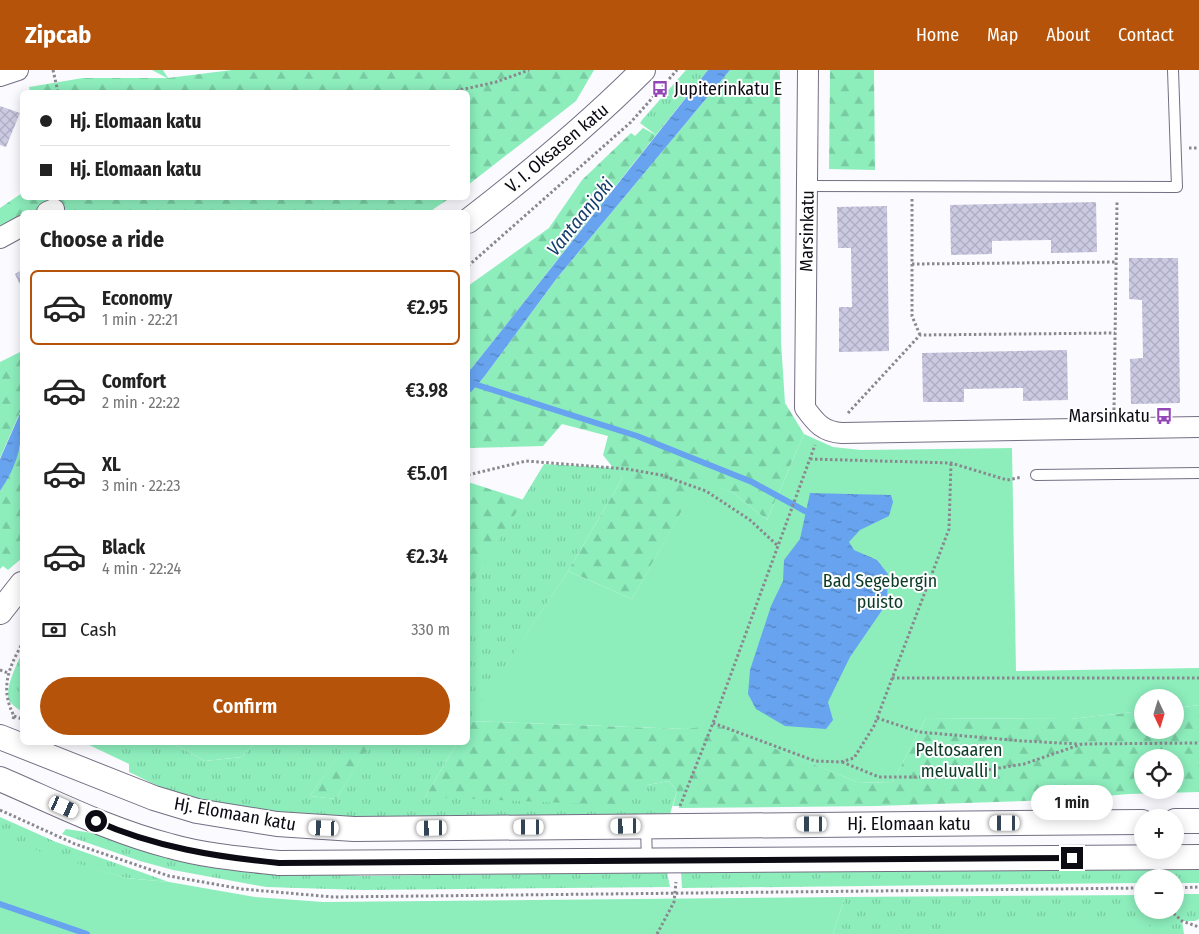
<!DOCTYPE html>
<meta charset="utf-8">
<style>
:root{--surface:#fff;--page:#f6f6f6;--text:#222;--muted:#767676;--line:#e0e0e0;--accent:#b45309}
body{margin:0;font-family:"Fira Sans Condensed",sans-serif;background:var(--page);color:var(--text);height:100vh;display:flex;flex-direction:column;font-size:19px;white-space:nowrap}
*{box-sizing:border-box;margin:0}
p{font-size:16px;color:var(--muted)}
.icon{flex:none;width:28px;height:28px;fill:none;stroke:currentColor;stroke-width:2;stroke-linecap:round;stroke-linejoin:round}
.map{position:relative;flex:1;overflow:hidden}
.details{position:absolute;left:20px;top:140px;width:450px;height:535px;display:flex;flex-direction:column;background:var(--surface);border-radius:8px;box-shadow:0 2px 12px #0003}
.details>*{flex:none}
.guide{position:absolute;left:20px;top:20px;width:450px;height:110px;border-radius:8px;box-shadow:0 2px 12px #0003;display:grid;align-content:center;height:110px;padding:0 20px;background:var(--surface)}
.needle{width:32px;rotate:176deg}
.tools{position:absolute;left:1134px;top:619px;display:grid;gap:10px}
.tools a{display:grid;place-items:center;width:50px;height:50px;border-radius:50%;background:var(--surface);box-shadow:0 2px 12px #0003;font-size:25px}
.end{position:absolute;width:22px;height:22px;margin:-11px;border:6px solid #0c0a12;background:#fff;box-shadow:0 0 0 2px #fff}
.from{border-radius:50%}
.bubble{position:absolute;height:35px;border-radius:18px;background:var(--surface);box-shadow:0 2px 12px #0003;font-size:16px;font-weight:600;line-height:35px;text-align:center}
.car{position:absolute;width:15px;height:30px;margin:-15px -8px;border-radius:6px;box-shadow:0 0 4px 1px #0007;background:linear-gradient(#fff 24%,#345 0 40%,#fff 0 76%,#345 0 86%,#fff 0)}
.guide b{display:flex;align-items:center;gap:18px;height:48px;font-size:19px}
.guide b+b{border-top:1px solid var(--line)}
.guide i{width:12px;height:12px;background:var(--text)}
ul{padding:0;list-style:none}
li{display:flex;align-items:center;gap:15px;height:75px;margin:0 10px 8px;padding:0 10px;border:2px solid transparent;border-radius:8px}
li div{flex:1}
li b{display:block;font-size:19px}
li em{font-style:normal;font-weight:600}
li.active{border-color:var(--accent)}
li>.icon{width:45px;height:45px;stroke-width:1.5}
h2{padding:0 20px;font-size:22px;line-height:60px}
.pay{display:flex;align-items:center;gap:12px;height:55px;padding:0 20px;font-size:19px}
.pay p{margin-inline-start:auto}
.primary-button{display:flex;gap:10px;margin-top:auto;padding:10px 20px}
.primary-button a{flex:1;height:58px;border-radius:30px;background:var(--accent);color:#fff;font-size:20px;font-weight:600;line-height:58px;text-align:center}
header{display:flex;align-items:center;gap:30px;box-sizing:border-box;height:70px;padding:0 25px;background:var(--accent);color:#fff}
header strong{font-size:24px}
nav{display:flex;gap:28px;margin-inline-start:auto;font-size:18px}
.map>svg:first-child{display:block}
</style>
<header>
<strong>Zipcab</strong>
<nav><a>Home</a><a>Map</a><a>About</a><a>Contact</a></nav>
</header>
<div class="map">
<svg width="1199" height="864" viewBox="0 0 1199 864">
<defs>
<pattern id="grass-tufts" width="24" height="20" patternUnits="userSpaceOnUse" patternTransform="scale(1.25)"><rect width="24" height="20" fill="#8deebc"/><path d="M3 7l-1-3M5 7V3M7 7l1-3M15 17l-1-3M17 17v-4M19 17l1-3" fill="none" stroke="#78cba1"/></pattern>
<pattern id="forest-firs" width="22" height="20" patternUnits="userSpaceOnUse" patternTransform="scale(1.25)"><rect width="22" height="20" fill="#8deebc"/><path d="M5 1l3.5 6h-7zM16 11l3.5 6h-7z" fill="#78cba1"/></pattern>
<pattern id="water-ripples" width="26" height="14" patternUnits="userSpaceOnUse" patternTransform="scale(1.25)"><rect width="26" height="14" fill="#67a3ef"/><path d="M2 4q2-2 4 0t4 0M15 11q2-2 4 0t4 0" fill="none" stroke="#5383c0"/></pattern>
<pattern id="building-cross-hatch" width="8" height="8" patternUnits="userSpaceOnUse" patternTransform="scale(1.25)"><rect width="8" height="8" fill="#cccae2"/><path d="M0 0l8 8M0 8l8-8" fill="none" stroke="#aeacc1"/></pattern>
</defs>
<rect width="100%" height="100%" fill="#fbfaff"/>
<path fill="url(#grass-tufts)" d="M686,0H708L656,65L640,53L642,50Z
M544,394L615,398L622,409L568,501L468,654V520Z
M22,583V642C19,639 13,636 10,632C3,621 17,594 22,583Z
M371,672L457,673L425,727L647,715L669,711L677,721L670,744L353,748C299,746 233,742 182,726C164,720 146,710 129,702V694L85,673H172L205,691L242,687L255,673H347L310,726L336,729Z
M0,747L56,772L169,812L126,808L77,794L0,864Z
M66,759L106,765L267,800L361,806L667,802L670,817L363,820L266,817L173,800L140,791L62,764Z
M1199,799V813H1175V808H1142V813L682,818L681,802Z
M1175,824H1199V849L1195,851H1182L1184,864H833L845,827L1142,825V840H1175Z"/>
<path fill="url(#forest-firs)" fill-rule="evenodd" d="M152,0H163L168,8L232,0H594L576,31L468,115V22H30L29,17L83,8H167Z
M730,0H780L781,272L785,333L804,364L767,450L732,422L699,411L632,529L568,501L622,409L603,385L608,366L562,354L543,376L468,378V321H471L484,307L557,208Z
M830,0H874L875,100L829,99Z
M643,58L656,65L471,299L468,300V216L549,158L582,110L631,63L635,66Z
M22,123V128H450L429,142H71L64,139L57,142H22V162L0,172V138Z
M22,281V338L0,388V292Z
M22,370V488L8,500L3,496L0,499V421L14,395Z
M468,412L524,430L468,520Z
M1199,635V722L1129,724L1057,730L877,736L679,738V736H673L677,721L669,711L647,715L616,735L425,727L457,673L468,672L469,651L686,659L713,653L857,712L892,713L926,648L1070,649L1142,641V660H1175V638ZM1142,688H1175V720H1142Z
M347,672L371,673L336,729L310,726Z"/>
<path fill="#8deebc" d="M804,364L833,377L861,380L1012,378L1016,601L1199,598V635L1175,638V628H1142V641L1070,649L926,648L892,713L857,712L716,655L686,659L469,651L568,501L632,529L699,410L732,422L767,450Z
M172,673H255L242,687L205,691Z
M0,763L43,783L126,808L169,812L255,827L323,832L845,827L833,864H0Z
M1143,848L1156,864H948L966,850Z"/>
<path fill="url(#water-ripples)" d="M708,0H730L557,208L484,307L471,322L468,321V300L471,299Z
M22,339C23,372 19,393 0,421V389Z
M810,423L891,425L893,432L889,446L860,460L849,472L854,480L877,490L888,504L887,533L850,587L828,632L833,650L826,659L785,656L756,639L748,624L750,600L771,536L783,511L784,490L800,469Z"/>
<g fill="none" stroke-linecap="round" stroke-linejoin="round">
<path stroke="#67a3ef" stroke-width="6" d="M471,313L637,366L752,412L805,441
M0,834L87,864"/>
</g>
<path fill="url(#building-cross-hatch)" d="M0,36L20,43L6,77L0,75Z
M1096,132L1097,182L1051,183V170L992,171V184L951,185L950,135Z
M887,136L889,281L839,282V237H852L851,178H838L837,137Z
M1129,188H1178L1180,333L1131,334L1130,289L1143,288L1142,230L1129,229Z
M22,200V219L15,204Z
M1067,280L1068,330L1023,331V318L964,319V332H923L922,283Z"/>
<g fill="none" stroke-linecap="round" stroke-linejoin="round">
<g stroke="#746e83" stroke-width="12">
<path id="service" d="M807,116L1177,117L1173,0
M1036,405L1199,403
M646,757L647,792"/>
</g>
<g stroke="#746e83" stroke-width="22">
<path id="minor" d="M808,0L805,338C816,353 823,362 842,363L1199,357
M0,6L18,0
M47,142L54,139
M0,168L22,156"/>
</g>
<g stroke="#746e83" stroke-width="26">
<path id="tertiary" d="M468,151C529,104 588,55 643,0
M0,542L22,514
M0,667L154,728L197,741L277,754L354,759L1142,752
M0,709C56,733 111,761 170,776C205,786 243,789 279,793L1199,787
M1175,751H1199"/>
</g>
<path stroke="#8a888f" stroke-width="3" stroke-dasharray="2.5 2.5" stroke-linecap="butt" d="M53,0L58,22
M451,22L496,12L529,0
M1189,78H1199
M912,129V246L920,265
M912,194L1116,192
M468,196L631,52L677,0
M1114,340L1117,132
M848,343L920,265L1115,263
M810,389L951,393L1007,410L1022,407
M468,405L526,391L627,399L661,405L706,421L750,450L778,476
M0,600L8,603
M892,608H1199
M14,646L22,649
M877,648L919,662L1023,671L1079,674
M13,649L14,646C0,619 8,599 22,574
M713,653L815,691L841,692L854,688L874,656L949,459L951,393
M842,692L879,707H943L1024,694L1082,674L1199,673
M680,736L713,653L815,375
M0,740L75,774L169,806L242,819L333,827L1142,818
M1175,818L1199,817
M1170,840L1182,851L1199,857
M657,864L674,832L676,812"/>
<use href="#service" stroke="#fff" stroke-width="10"/>
<use href="#minor" stroke="#fff" stroke-width="20"/>
<use href="#tertiary" stroke="#fff" stroke-width="24"/>
</g>
<g fill="none" stroke-linecap="round" stroke-linejoin="round">
<path stroke="#0c0a12" stroke-width="6" d="M96,751C154,777 217,787 279,793L1072,788"/>
</g>
<defs>
<g id="bus-bare" transform="scale(1.35)"><path d="M-5-6H5V4H4V6H2V4H-2V6H-4V4H-5ZM-3.5-4V0h7V-4ZM-3.5 1.2v1.5H-2V1.2ZM2 1.2v1.5H3.5V1.2Z" fill="#9346b8" stroke="#fff" stroke-width="2.5" paint-order="stroke"/></g>
</defs>
<g fill-rule="evenodd">
<use href="#bus-bare" x="660" y="19"/>
<use href="#bus-bare" x="1164" y="346"/>
</g>
<g text-anchor="middle" dominant-baseline="central" stroke-width="4" stroke-linejoin="round" paint-order="stroke">
<g font-size="18" fill="#0c0a12" stroke="#fff" text-anchor="start">
<text x="674" y="19">Jupiterinkatu E</text>
<text x="1150" y="346" text-anchor="end">Marsinkatu</text>
</g>
<g font-size="18" fill="#0c0a12" stroke="#fff">
<text transform="translate(557 78) rotate(-40)">V. I. Oksasen katu</text>
<text transform="translate(807 161) rotate(-89)">Marsinkatu</text>
<text transform="translate(235 744) rotate(10)">Hj. Elomaan katu</text>
<text x="909" y="754">Hj. Elomaan katu</text>
</g>
<g font-size="18" fill="#0b3b26" stroke="#fff">
<text x="880" y="511">Bad Segebergin<tspan x="880" dy="21">puisto</tspan></text>
<text x="959" y="680">Peltosaaren<tspan x="959" dy="21">meluvalli I</tspan></text>
</g>
<g font-size="19" font-style="italic" fill="#133c6c" stroke="#fff">
<text transform="translate(580 147) rotate(-51)">Vantaanjoki</text>
</g>
</g>
</svg>
<div class="tools">
<a><svg class="needle" viewBox="-14 -14 28 28"><path d="M0-13l5 13h-10z" fill="#e53935"/><path d="M0 13l5-13h-10z" fill="#767676"/></svg></a>
<a><svg class="icon" aria-label="locate" viewBox="0 0 24 24"><circle cx="12" cy="12" r="6"/><path d="M12 2v4M12 18v4M2 12h4M18 12h4"/></svg></a>
<a>+</a>
<a>−</a>
</div>
<i class="end from" style="left:96px;top:751px"></i>
<i class="end" style="left:1072px;top:788px"></i>
<div class="bubble" style="left:1031px;top:715px;width:82px">1 min</div>
<i class="car" style="left:64px;top:737px;rotate:114deg"></i>
<i class="car" style="left:1005px;top:753px;rotate:270deg"></i>
<i class="car" style="left:812px;top:754px;rotate:270deg"></i>
<i class="car" style="left:626px;top:756px;rotate:269deg"></i>
<i class="car" style="left:529px;top:757px;rotate:270deg"></i>
<i class="car" style="left:324px;top:758px;rotate:272deg"></i>
<i class="car" style="left:432px;top:758px;rotate:269deg"></i>
<div class="guide">
<b><i class="from"></i>Hj. Elomaan katu</b>
<b><i></i>Hj. Elomaan katu</b>
</div>
<section class="details">
<h2>Choose a ride</h2>
<ul>
<li class="active"><svg class="icon" aria-label="car" viewBox="0 0 24 24"><path d="M5 17H2v-5l4-1 3-4h7l3 4 3 1v5h-3M9 17h6M6 11h13"/><circle cx="7" cy="17" r="2"/><circle cx="17" cy="17" r="2"/></svg><div><b>Economy</b><p>1 min · 22:21</p></div><em>€2.95</em></li>
<li><svg class="icon" aria-label="car" viewBox="0 0 24 24"><path d="M5 17H2v-5l4-1 3-4h7l3 4 3 1v5h-3M9 17h6M6 11h13"/><circle cx="7" cy="17" r="2"/><circle cx="17" cy="17" r="2"/></svg><div><b>Comfort</b><p>2 min · 22:22</p></div><em>€3.98</em></li>
<li><svg class="icon" aria-label="car" viewBox="0 0 24 24"><path d="M5 17H2v-5l4-1 3-4h7l3 4 3 1v5h-3M9 17h6M6 11h13"/><circle cx="7" cy="17" r="2"/><circle cx="17" cy="17" r="2"/></svg><div><b>XL</b><p>3 min · 22:23</p></div><em>€5.01</em></li>
<li><svg class="icon" aria-label="car" viewBox="0 0 24 24"><path d="M5 17H2v-5l4-1 3-4h7l3 4 3 1v5h-3M9 17h6M6 11h13"/><circle cx="7" cy="17" r="2"/><circle cx="17" cy="17" r="2"/></svg><div><b>Black</b><p>4 min · 22:24</p></div><em>€2.34</em></li>
</ul>
<div class="pay"><svg class="icon" aria-label="cash" viewBox="0 0 24 24"><path d="M3 7h18v10H3z"/><circle cx="12" cy="12" r="2"/></svg>Cash<p>330 m</p></div>
<div class="primary-button"><a>Confirm</a></div>
</section>
</div>
